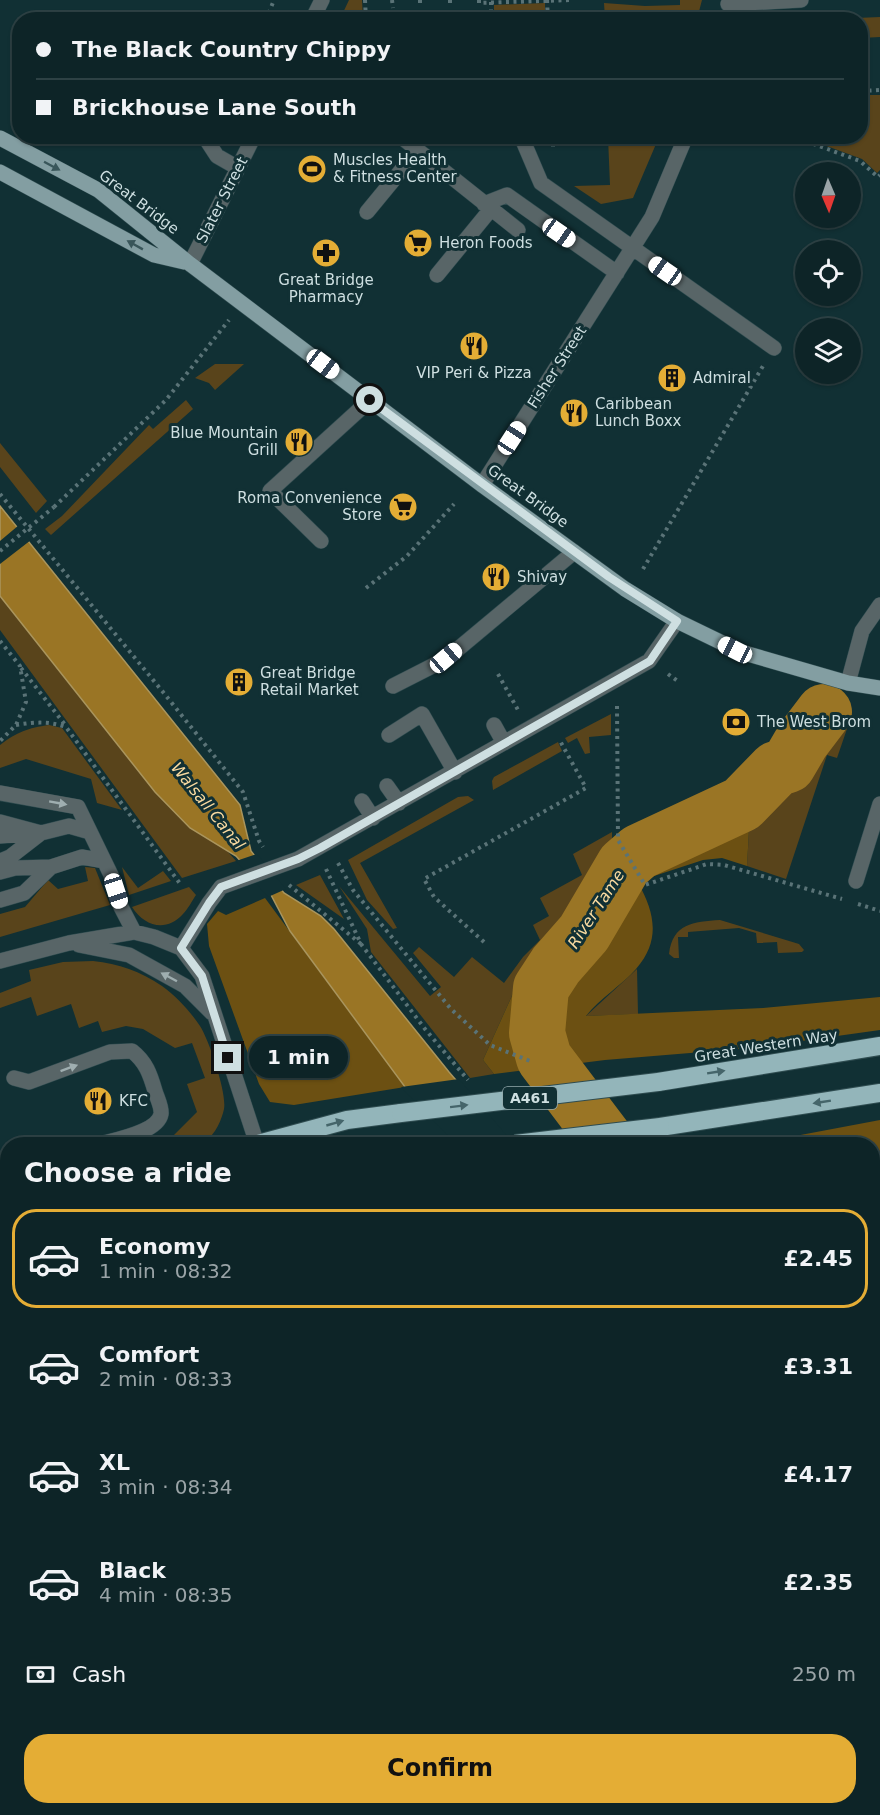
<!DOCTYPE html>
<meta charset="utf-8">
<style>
:root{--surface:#0d2427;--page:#162c2f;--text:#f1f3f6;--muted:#9aa4a7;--line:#2d4144;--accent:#e4ad35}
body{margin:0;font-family:"DejaVu Sans",sans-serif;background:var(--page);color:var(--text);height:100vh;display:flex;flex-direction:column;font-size:22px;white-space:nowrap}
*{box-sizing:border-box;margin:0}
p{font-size:20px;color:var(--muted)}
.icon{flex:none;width:33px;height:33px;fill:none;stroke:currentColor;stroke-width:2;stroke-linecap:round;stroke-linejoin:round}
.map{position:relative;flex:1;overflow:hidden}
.details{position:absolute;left:0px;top:1137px;width:880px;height:678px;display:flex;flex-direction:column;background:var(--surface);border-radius:24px 24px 0 0;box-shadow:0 2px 4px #0004,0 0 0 2px var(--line)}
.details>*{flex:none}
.guide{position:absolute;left:12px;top:12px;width:856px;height:132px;border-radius:24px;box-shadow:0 2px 4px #0004,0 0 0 2px var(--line);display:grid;align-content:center;height:132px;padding:0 24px;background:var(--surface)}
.needle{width:39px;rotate:178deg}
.tools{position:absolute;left:795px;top:162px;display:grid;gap:12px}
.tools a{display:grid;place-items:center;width:66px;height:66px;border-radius:50%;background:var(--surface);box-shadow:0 2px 4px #0004,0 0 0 2px var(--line);font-size:30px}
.end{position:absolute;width:27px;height:27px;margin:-14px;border:8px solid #cedfe1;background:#111;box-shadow:0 0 0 3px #111}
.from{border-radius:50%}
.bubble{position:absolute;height:42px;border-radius:21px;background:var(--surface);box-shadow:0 2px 4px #0004,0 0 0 2px var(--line);font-size:20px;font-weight:700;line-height:42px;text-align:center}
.car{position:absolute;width:18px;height:36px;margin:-18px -9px;border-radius:8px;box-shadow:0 0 4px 2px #0007;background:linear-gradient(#fff 24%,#345 0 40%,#fff 0 76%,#345 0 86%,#fff 0)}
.guide b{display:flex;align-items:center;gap:21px;height:57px;font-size:22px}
.guide b+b{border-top:2px solid var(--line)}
.guide i{width:15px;height:15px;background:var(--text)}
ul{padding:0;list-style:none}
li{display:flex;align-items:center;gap:18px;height:99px;margin:0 12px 9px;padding:0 12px;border:3px solid transparent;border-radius:24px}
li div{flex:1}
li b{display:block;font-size:22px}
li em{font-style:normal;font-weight:700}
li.on{border-color:var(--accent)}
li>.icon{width:54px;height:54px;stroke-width:1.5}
h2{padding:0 24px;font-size:27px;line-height:72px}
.pay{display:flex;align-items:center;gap:15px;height:66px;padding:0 24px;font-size:22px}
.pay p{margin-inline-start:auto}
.primary-button{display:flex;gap:12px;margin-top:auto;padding:12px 24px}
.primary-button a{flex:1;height:69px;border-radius:24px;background:var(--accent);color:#111;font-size:24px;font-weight:700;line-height:69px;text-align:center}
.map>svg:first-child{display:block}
</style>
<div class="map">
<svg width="880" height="1815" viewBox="0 0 880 1815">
<rect width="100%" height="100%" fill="#113034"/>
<path fill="#59441b" d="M349,0H362L363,19H340Z
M680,0H702L697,19H605L604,3L645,6L680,5Z
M545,3V19H494V5Z
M880,17V37L861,38V20L833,19Z
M861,95H880V170L877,173L862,159L802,137L861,136Z
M608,137H659L633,198L601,204L574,186L610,185Z
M215,364H244L215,390L209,383L195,378Z
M186,400L193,409L51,535L45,529L62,516L149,425L153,429Z
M0,443L47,501L36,513L0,467Z
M0,596L155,792L190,828L223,846L236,861L182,878L0,630Z
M824,712L854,720L852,724L849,723L837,758L827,755L786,879L747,866L749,830L742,804L776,769L788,765L802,740Z
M611,714V735L589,737L590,753L585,754L577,738L568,743L565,738Z
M49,725L62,728L122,810L97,803L91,779L26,759L0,768V745C17,732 28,728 49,725Z
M558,742L562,751L493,790L492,781L494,777Z
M468,796L474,800L360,863L397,928L393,929L367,900L348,860L458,797Z
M612,832V842L558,933L528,960L483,1060L494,1074L470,1078L371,952L367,929L339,886L430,996L441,987L413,953L419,947L454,977L472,957L504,983L523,957L540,940L533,925L549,916L540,898L582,875L573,854Z
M85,867L95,868L110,905L0,937V914L25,907L48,880L58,889L88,881Z
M122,867L138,888L163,871L171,881L129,895Z
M320,875L344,919L296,885Z
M189,887L196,895C192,901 188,909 183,914C166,933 144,926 132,907Z
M720,920L799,944L804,950L802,952L778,953L777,942L757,943L756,933L739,928L688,932V937H678L679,958H674L669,954C673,923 693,922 720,920Z
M93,961C119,964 140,971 162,986C176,996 190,1011 200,1026C209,1040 227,1093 224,1109C222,1119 215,1135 206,1140C194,1147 177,1145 165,1144L197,1112L187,1084L205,1078L192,1043L175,1048L143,1029L126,1026L102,1032L98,1021L79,1028L71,1004L37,1016L31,997L0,1008V993L31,981L29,970L63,962Z
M637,969L638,1014L586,1016Z
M7,1251V1306L0,1312V1254Z
M0,1560L7,1571V1619L0,1614Z
M528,1808H559V1815H528Z
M605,1808H657L658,1815H605Z"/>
<path fill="#6c5012" d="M803,706L824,712L802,740L788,765L776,769L742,804L749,830L747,866L722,858L703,860L648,878L625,839V832H655L719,801L802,712Z
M612,842C637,881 675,925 636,969C621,986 600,998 586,1016L763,1008L880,997V1030L751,1048L605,1060L494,1074L483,1060L528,960L558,933Z
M265,898L405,1087L294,1105L270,1102L259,1084L209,946L207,924L218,911L226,915Z
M880,1120V1164L873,1166V1144H753Z
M873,1492H880V1578L873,1569Z
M0,1687L7,1693V1744L0,1738Z
M99,1808H153L162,1815H107Z
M297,1808H366L375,1815H306Z
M559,1808H605V1815H559Z
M657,1808H724L726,1815H658Z
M761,1808H795L797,1815H763Z
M824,1808H858L860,1815H826Z"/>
<path fill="#9a7525" stroke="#aa955d" stroke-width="1.5" d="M0,506L240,805L251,851L284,893L321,916L334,929L449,1072L511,1144L405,1087L290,931L271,895L236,856L190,828L155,792L0,596Z
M873,1591L880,1601V1815H860L858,1808H873Z
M724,1808H761L763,1815H726Z"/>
<path fill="#113034" d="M19,525L31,540L0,564V541Z
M257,854L286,889L268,897L236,861Z
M459,1079L513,1143L514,1144H456L401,1087Z"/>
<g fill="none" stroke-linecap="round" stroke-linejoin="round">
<path stroke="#9a7525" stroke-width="56" d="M609,1144L544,1058L537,1033L541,988L556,965L584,933L624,865L639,852L742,804L776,769L788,765L802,741L824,712
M636,1808L638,1815"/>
<g stroke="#2f4c50" stroke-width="16">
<path id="minor" d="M728,4L801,0
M312,20L322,0
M204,136L217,156L238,168
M400,136L518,230
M521,136L541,183L774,348
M484,204L507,195L617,273
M367,212L418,150
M190,264L254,136
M437,275L491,209
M482,485L652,217L686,136
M321,541L270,491L370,400
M848,683L862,631L880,605
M393,686L446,659L574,552
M494,725L504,743
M389,735L422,714L455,772
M387,786L399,803
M0,793L78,807L111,875L121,907L134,932
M362,801L373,818
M0,822L41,833L69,826L90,832
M0,836L27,834
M298,859L649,661L677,621
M0,861L10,857L41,833
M0,872L15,868L51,867
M856,881L880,804
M0,900L24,893L51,867L82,857L104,861
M79,945L129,955L185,986L212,1013
M181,948L209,903L221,887
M0,961L69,943L134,932L154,937L181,948L202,976L257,1144
M14,1078L29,1082L110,1052L132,1051C146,1062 150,1074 155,1091C157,1098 162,1107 161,1114C158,1132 115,1140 100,1144
M873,1209L880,1208"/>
</g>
<g stroke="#2f4c50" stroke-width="16">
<path id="major" d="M0,138L98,190L190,264L482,485L625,589L677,621L741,652L848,683L880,688
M0,172L154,255L184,262"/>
</g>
<g stroke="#2f4c50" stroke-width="20">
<path id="highway" d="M658,1082L880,1046
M660,1127L880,1093
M258,1144L347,1120L401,1113
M0,1229L8,1227
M0,1360L8,1350
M0,1471L8,1499
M0,1644L8,1650
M200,1808L207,1815
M266,1808L274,1815"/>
</g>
<path stroke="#5a7377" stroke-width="4" stroke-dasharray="3 4.5" stroke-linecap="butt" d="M365,0L366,20
M392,0L393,8
M420,0V7
M450,0V7
M479,0V3L571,0
M547,0L548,20
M491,2V20
M266,20L274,0
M861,91L880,90
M553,136V151
M792,136L860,161L878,177L880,175
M0,494L163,692L243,792L259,841L263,847
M54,507L166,400L229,320
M643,569L763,366
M366,588L407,556L454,504
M0,641L20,666L26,702L16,725L0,741
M21,668L66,726
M498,674L518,710
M668,674L679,682
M617,706L618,840L645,885L707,864L724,865L842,899
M16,725C34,722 49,721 66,727L181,885
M338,863L353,890L451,1009L490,1045L530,1061
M326,869L361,944L425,1029L468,1080
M289,885L361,944
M858,904L880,911
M484,942L434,897L424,879L586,788L559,739
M873,1580L880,1589
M542,1808V1815"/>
<use href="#minor" stroke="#586567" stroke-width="15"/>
<use href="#major" stroke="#839ea2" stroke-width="15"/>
<use href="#highway" stroke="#93b5ba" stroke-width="18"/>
<g stroke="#2f4c50" stroke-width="16" stroke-linecap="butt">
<path id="minor-bridge" d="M221,887L298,859"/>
</g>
<g stroke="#2f4c50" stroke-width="20" stroke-linecap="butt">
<path id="highway-bridge" d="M401,1113L658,1082
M515,1144L660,1127"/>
</g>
<path stroke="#5a7377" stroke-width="4" stroke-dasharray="3 4.5" stroke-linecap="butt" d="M0,551L54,507"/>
<use href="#minor-bridge" stroke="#586567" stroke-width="15"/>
<use href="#highway-bridge" stroke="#93b5ba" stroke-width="18"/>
</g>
<defs><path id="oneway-solid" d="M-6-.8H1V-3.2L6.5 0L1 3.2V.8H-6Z" transform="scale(1.5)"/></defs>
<g fill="#39565a">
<use href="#oneway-solid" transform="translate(52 166) rotate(28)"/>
<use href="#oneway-solid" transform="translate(135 245) rotate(-151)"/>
</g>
<g fill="#9faeb0">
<use href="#oneway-solid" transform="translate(58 803) rotate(10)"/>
<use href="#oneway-solid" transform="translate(169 977) rotate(-152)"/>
<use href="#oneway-solid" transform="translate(69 1068) rotate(-20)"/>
</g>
<g fill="#45656a">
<use href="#oneway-solid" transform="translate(716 1072) rotate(-9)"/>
<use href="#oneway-solid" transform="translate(822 1102) rotate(171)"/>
<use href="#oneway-solid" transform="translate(459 1106) rotate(-7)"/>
<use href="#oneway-solid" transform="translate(335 1123) rotate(-16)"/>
</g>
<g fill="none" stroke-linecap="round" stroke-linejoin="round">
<path stroke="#cedfe1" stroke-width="8" d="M228,1058L202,976L181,948L209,903L221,887L298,859L320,848L650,661L677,621L609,577L370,400"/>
</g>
<defs>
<g id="stadium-disc" transform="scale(1.5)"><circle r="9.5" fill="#e4ad35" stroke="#113034"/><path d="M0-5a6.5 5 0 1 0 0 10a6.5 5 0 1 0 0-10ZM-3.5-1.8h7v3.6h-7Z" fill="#111"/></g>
<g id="supermarket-disc" transform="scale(1.5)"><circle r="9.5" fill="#e4ad35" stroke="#113034"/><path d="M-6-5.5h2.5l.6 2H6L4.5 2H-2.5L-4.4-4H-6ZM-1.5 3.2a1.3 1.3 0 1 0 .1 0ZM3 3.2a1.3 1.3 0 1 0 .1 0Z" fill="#111"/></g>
<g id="pharmacy-disc" transform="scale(1.5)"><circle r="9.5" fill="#e4ad35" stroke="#113034"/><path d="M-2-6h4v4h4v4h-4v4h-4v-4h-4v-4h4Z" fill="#111"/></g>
<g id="restaurant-disc" transform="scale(1.5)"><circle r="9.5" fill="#e4ad35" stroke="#113034"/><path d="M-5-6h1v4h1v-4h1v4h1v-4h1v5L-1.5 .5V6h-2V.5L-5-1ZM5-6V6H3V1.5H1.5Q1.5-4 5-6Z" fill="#111"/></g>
<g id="building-disc" transform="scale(1.5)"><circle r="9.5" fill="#e4ad35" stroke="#113034"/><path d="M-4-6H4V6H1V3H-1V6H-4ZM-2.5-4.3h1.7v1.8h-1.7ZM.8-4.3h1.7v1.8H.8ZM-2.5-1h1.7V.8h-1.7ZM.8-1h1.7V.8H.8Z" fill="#111"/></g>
<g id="bank-disc" transform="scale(1.5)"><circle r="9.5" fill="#e4ad35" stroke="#113034"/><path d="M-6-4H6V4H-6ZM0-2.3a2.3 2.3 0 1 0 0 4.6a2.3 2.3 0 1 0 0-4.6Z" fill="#111"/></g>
</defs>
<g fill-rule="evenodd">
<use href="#stadium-disc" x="312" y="169"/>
<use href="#supermarket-disc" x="418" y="243"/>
<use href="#pharmacy-disc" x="326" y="253"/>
<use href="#restaurant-disc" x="474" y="346"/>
<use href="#building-disc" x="672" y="378"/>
<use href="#restaurant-disc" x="574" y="413"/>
<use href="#restaurant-disc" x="299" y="442"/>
<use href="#supermarket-disc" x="403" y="507"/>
<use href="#restaurant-disc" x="496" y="577"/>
<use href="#building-disc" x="239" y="682"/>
<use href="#bank-disc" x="736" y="722"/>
<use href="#restaurant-disc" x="98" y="1101"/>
</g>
<g text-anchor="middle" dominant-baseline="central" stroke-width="6" stroke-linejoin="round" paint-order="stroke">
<rect fill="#113034" stroke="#95aaad" stroke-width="1.5" x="503" y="1087" width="54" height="22" rx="4.5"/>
<g font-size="14" font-weight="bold" fill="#cedfe1">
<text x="530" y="1098">A461</text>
</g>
<g font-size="15" fill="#cedfe1" stroke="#113034" text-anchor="start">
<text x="333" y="160">Muscles Health<tspan x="333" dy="17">&amp; Fitness Center</tspan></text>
<text x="439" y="243">Heron Foods</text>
<text x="326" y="280" text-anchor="middle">Great Bridge<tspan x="326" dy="17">Pharmacy</tspan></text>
<text x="474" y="373" text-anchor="middle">VIP Peri &amp; Pizza</text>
<text x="693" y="378">Admiral</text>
<text x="595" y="404">Caribbean<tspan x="595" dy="17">Lunch Boxx</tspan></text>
<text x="278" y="433" text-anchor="end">Blue Mountain<tspan x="278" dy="17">Grill</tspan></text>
<text x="382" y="498" text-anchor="end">Roma Convenience<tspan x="382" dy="17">Store</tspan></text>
<text x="517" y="577">Shivay</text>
<text x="260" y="673">Great Bridge<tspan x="260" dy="17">Retail Market</tspan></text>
<text x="757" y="722">The West Brom</text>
<text x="119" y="1101">KFC</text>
</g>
<g font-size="15" fill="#cedfe1" stroke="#113034">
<text transform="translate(222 200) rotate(-63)">Slater Street</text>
<text transform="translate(139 202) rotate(37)">Great Bridge</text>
<text transform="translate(557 367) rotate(-57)">Fisher Street</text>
<text transform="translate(528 496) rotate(36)">Great Bridge</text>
<text transform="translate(766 1046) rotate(-9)">Great Western Way</text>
</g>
<g font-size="16" font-style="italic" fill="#f9daa0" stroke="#113034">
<text transform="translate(208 806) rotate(51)">Walsall Canal</text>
<text transform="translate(596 909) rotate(-57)">River Tame</text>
</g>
</g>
</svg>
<div class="tools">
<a><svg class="needle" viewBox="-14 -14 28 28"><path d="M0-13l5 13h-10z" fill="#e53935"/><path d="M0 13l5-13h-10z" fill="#9aa4a7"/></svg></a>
<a><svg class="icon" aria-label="locate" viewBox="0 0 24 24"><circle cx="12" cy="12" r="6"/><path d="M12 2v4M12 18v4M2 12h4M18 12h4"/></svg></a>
<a><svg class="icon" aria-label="layers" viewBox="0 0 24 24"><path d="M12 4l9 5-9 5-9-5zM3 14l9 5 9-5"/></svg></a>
</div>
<i class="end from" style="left:370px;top:400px"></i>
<i class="end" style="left:228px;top:1058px"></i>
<div class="bubble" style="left:249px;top:1036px;width:99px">1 min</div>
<i class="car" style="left:559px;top:233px;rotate:125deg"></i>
<i class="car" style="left:665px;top:271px;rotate:305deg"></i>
<i class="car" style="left:323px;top:364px;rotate:127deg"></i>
<i class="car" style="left:512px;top:438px;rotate:33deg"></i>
<i class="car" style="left:735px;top:650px;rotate:297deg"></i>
<i class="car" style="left:446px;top:658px;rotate:50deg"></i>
<i class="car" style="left:116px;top:891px;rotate:162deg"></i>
<div class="guide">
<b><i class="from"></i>The Black Country Chippy</b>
<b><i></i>Brickhouse Lane South</b>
</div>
<section class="details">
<h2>Choose a ride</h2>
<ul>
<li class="on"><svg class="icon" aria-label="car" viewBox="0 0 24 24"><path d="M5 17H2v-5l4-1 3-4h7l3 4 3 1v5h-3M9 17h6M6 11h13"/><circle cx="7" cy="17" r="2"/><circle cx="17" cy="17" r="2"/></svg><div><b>Economy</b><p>1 min · 08:32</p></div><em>£2.45</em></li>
<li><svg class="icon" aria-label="car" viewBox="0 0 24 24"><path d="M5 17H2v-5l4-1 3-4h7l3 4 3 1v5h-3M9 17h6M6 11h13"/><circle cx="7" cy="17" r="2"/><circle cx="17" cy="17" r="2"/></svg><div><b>Comfort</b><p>2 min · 08:33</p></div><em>£3.31</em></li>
<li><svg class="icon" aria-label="car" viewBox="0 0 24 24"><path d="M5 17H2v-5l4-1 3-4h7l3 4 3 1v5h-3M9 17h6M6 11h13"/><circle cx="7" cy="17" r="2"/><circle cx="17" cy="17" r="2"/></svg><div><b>XL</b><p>3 min · 08:34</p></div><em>£4.17</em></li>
<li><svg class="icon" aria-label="car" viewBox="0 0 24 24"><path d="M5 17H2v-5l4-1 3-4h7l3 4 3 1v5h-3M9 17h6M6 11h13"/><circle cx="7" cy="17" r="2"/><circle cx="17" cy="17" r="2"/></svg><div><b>Black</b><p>4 min · 08:35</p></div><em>£2.35</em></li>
</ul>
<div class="pay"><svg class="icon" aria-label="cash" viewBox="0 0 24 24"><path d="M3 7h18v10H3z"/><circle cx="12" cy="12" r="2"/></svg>Cash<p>250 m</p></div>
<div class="primary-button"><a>Confirm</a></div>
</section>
</div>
